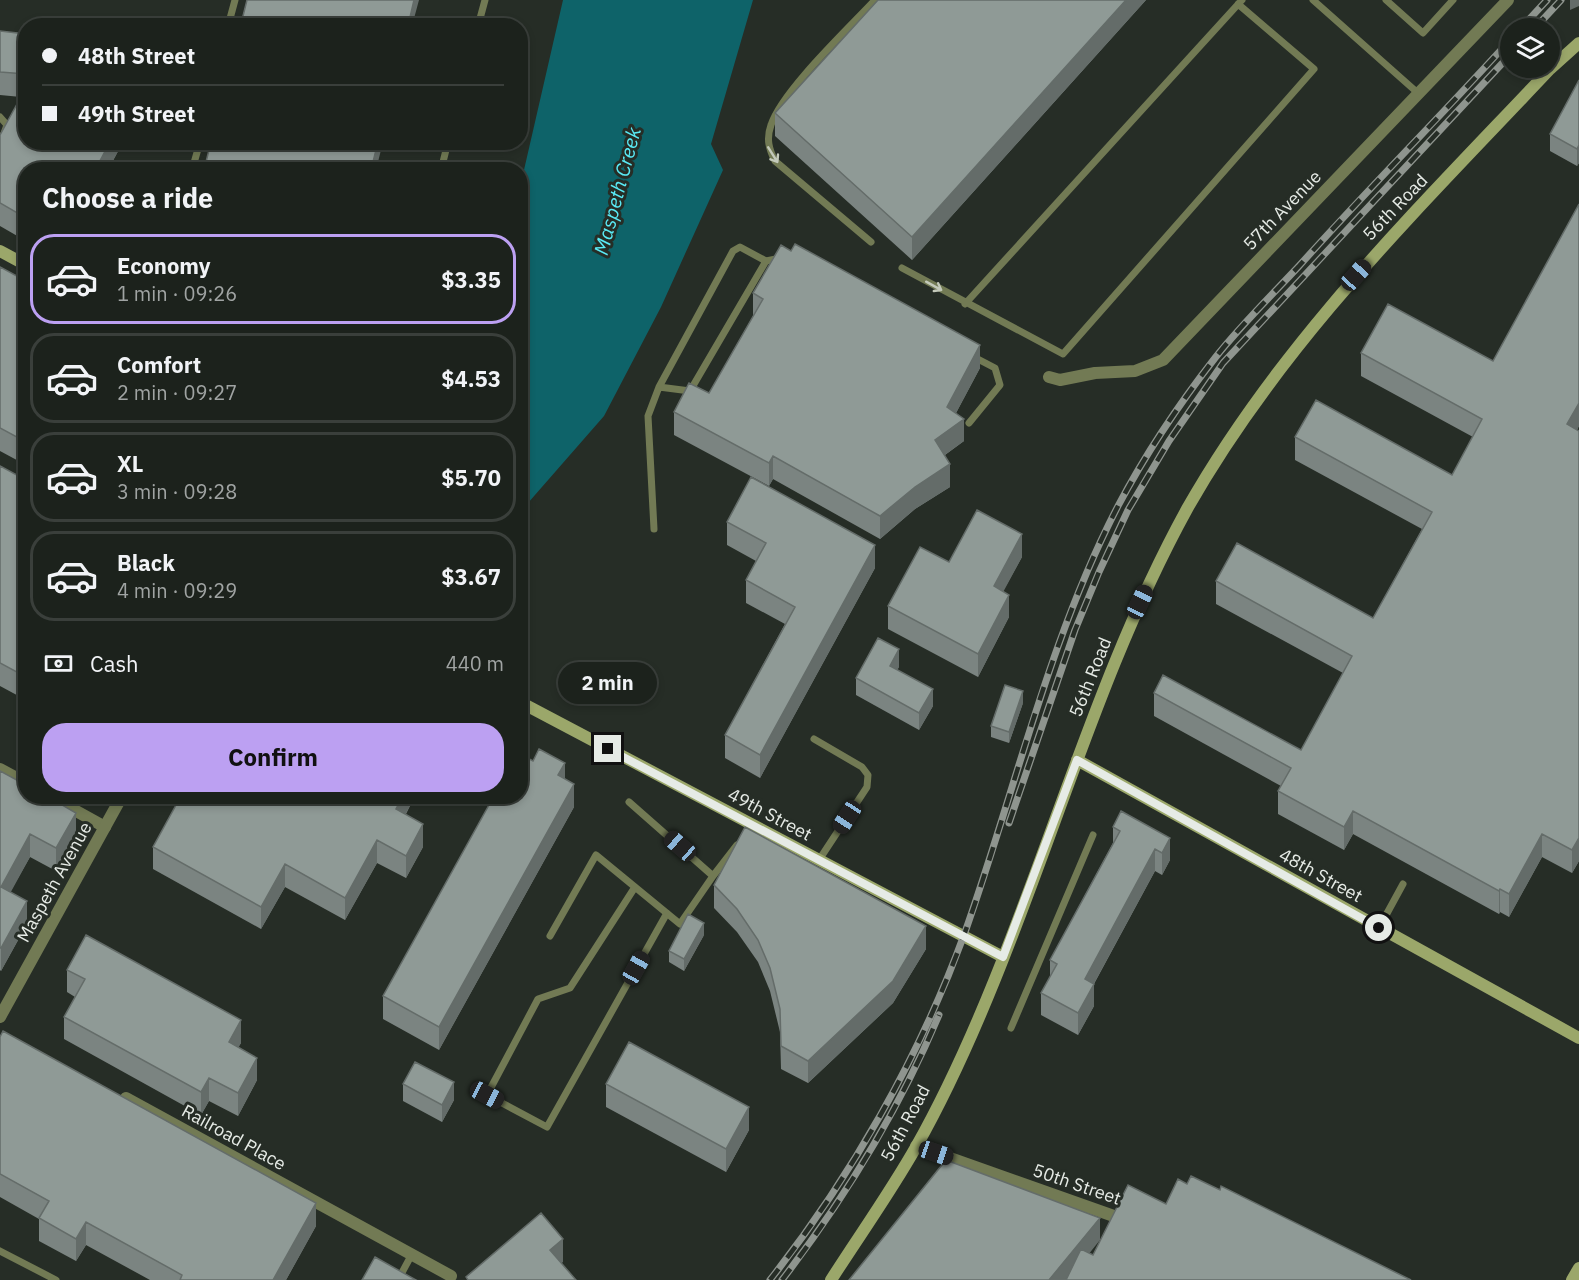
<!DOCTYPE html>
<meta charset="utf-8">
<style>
:root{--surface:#1c221c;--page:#252a25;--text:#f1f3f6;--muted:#a0a4a3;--line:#3a3f3b;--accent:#bca0f2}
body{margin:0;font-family:"IBM Plex Sans",sans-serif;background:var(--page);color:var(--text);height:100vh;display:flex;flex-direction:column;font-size:22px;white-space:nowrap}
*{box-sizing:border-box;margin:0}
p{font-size:20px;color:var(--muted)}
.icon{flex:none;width:33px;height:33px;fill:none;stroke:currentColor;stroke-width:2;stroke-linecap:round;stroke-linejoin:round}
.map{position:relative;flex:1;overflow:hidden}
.panel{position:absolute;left:18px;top:162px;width:510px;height:642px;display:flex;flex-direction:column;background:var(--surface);border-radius:24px;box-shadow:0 3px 9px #0003,0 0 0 2px var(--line)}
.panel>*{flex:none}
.hud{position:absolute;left:18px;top:18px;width:510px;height:132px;border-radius:24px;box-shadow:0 3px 9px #0003,0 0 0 2px var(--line);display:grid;align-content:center;height:132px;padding:0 24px;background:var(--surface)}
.controls{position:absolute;left:1500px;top:18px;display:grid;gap:12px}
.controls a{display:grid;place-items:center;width:60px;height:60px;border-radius:50%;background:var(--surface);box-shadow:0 3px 9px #0003,0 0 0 2px var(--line);font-size:30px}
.end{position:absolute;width:27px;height:27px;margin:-14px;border:8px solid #e6ebe6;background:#111;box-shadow:0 0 0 3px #111}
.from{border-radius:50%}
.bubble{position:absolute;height:42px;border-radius:21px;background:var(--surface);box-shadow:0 3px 9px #0003,0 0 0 2px var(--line);font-size:20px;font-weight:700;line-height:42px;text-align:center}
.car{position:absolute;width:18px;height:36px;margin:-18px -9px;border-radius:8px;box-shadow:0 0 4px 2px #0007;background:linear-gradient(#222 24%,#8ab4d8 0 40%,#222 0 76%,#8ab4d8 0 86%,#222 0)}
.hud b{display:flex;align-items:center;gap:21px;height:57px;font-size:22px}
.hud b+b{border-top:2px solid var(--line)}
.hud i{width:15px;height:15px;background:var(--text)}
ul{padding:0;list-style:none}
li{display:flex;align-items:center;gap:18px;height:90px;margin:0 12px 9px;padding:0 12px;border:3px solid var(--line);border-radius:24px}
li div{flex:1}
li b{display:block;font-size:22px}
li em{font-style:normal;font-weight:700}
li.current{border-color:var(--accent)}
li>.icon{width:54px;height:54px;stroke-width:1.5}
h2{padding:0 24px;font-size:27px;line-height:72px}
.pay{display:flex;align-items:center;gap:15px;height:66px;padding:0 24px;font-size:22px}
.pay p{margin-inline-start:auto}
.action{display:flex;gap:12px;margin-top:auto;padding:12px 24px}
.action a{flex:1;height:69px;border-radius:24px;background:var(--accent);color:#111;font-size:24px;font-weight:700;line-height:69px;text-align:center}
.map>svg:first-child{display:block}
</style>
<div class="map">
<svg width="1579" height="1280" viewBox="0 0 1579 1280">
<rect width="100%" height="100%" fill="#262d26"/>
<path fill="#0e6369" d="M563,0H753L711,144L723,170L661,307L604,416L521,511V183Z"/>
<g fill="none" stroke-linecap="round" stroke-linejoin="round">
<path stroke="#727a54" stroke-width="7" d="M1313,0L1419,94
M1386,0L1423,33L1453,0
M228,26L235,0
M478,26L485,0
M0,117L7,125L0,144
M192,170L200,142
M441,170L448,142
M871,242L775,161C769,149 766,139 771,125C782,91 848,29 875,0
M902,268L1063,354L1314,69L1238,4
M965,304L1242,0
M659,387L690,391L766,261
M969,423L1000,385L995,368L972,356
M654,529L648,416L659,387L733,251L740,247L766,261L781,258
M814,739L862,767L868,775L867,787L819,860
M629,802L713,876L737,845
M635,887L570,988L538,999L487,1095L547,1127L667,913
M1379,928L1403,884
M550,936L596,855L680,924L713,876
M1011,1028L1093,835
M0,1251L56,1280
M398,1280L412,1254"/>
<path stroke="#727a54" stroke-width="12" d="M1049,377L1060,380L1095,373L1135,371L1163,360L1508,0
M0,769L26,783
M49,796L105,827
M126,1098L451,1276
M916,1146L1125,1220"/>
<path stroke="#727a54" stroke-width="12" d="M0,1017L122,796"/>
<path stroke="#9ba76a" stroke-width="12" d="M0,251L26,265
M520,702L1003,957
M1077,760L1579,1038
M831,1280C859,1236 890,1193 916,1147C946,1094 972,1036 995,979C1059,822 1105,658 1187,509C1282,341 1419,208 1550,69L1579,43
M1572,1280L1579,1268"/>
<g stroke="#8f958f" stroke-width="7">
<path id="rail" d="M1521,28L1547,0
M1535,28L1561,0
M1009,823L1075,630L1099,572L1128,510L1169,441L1223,363L1510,55
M770,1280C851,1177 919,1058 964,935C1015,792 1048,641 1118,506C1145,455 1179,404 1215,358C1240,326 1271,296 1299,266C1368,189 1441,116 1510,40
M782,1280C845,1198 899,1110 939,1015"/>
</g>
<use href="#rail" stroke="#262d26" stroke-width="4.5" stroke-dasharray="14" stroke-linecap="butt"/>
</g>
<path fill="#7b8481" d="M878,0H1146L912,260L775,136V113Z
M0,31L26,34V142H123L108,170H26V241L0,226V135L21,97L0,95Z
M1579,80V163L1577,166L1550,151V134Z
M1579,204V426L1577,430L1579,431V861L1572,873L1542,857L1509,917L1500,912L1499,914L1353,834L1344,850L1278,814V791L1281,786L1154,716V693L1301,750L1343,673L1216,604V581L1373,618L1422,529L1295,460V437L1452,475L1473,437L1361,376V353L1493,361Z
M0,267L26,281V465L0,451Z
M753,293L980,368L956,413L964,441L945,455L950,487L915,509L880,539L773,479L769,486L674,435V412L709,393L753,316Z
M0,466L26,480V700L0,686Z
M727,522L875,568L760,778L725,758V735L785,624L746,603V580L756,561L727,545Z
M1022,557L1003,591L1009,617L978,677L888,629V606L949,562Z
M899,667L897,670L933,706L919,730L856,695V678Z
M1023,703L1009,743L991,737V726Z
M0,771L76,835L56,871L30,857L10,892L27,924L1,971L0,970Z
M565,779L574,807L439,1050L383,1019V996Z
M181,796H415L406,814L423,847L406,878L377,863L345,920L285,887L261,929L153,869V847Z
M1121,811L1170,860L1162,875L1155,871L1094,984V1006L1078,1035L1041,1015V993L1050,978V960L1113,843V827Z
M714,885L926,949L893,1003L808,1083L781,1069L780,1032L770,991L758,962L737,932L714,908Z
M704,935L684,971L669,962V951Z
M67,970L241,1043L238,1047L257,1080L238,1116L209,1101L201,1115L64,1039V1017L75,997L67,992Z
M0,1037L316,1226L286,1280H150L86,1245L76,1261L39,1241V1219L0,1197Z
M403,1084L454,1100L442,1122L403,1101Z
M606,1084L749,1130L726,1172L606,1107Z"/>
<path fill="#646c69" d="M414,0H419L412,26H408Z
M1126,0H1146L912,260V237Z
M1570,0H1579V6L1570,10Z
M110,142H123L108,170H95Z
M378,142H383L376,170H371Z
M1579,145V163L1577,166V149Z
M980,345V368L947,430V407Z
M1579,403V426L1567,447V424Z
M964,419V441L935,462V440Z
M773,456V479L769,486V463Z
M950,464V487L915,509L880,539V516L915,487Z
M1022,534V557L994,609V586Z
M875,545V568L760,778V755Z
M1009,595V617L978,677V654Z
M899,649V667L890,683V666Z
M933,689V706L919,730V713Z
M1023,691V703L1009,743V732Z
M565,763V786L558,775Z
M574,784V807L439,1050V1027Z
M403,796H415L396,832V809Z
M1353,811V834L1344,850V827Z
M76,813V835L56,871V848Z
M423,824V847L406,878V856Z
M30,834V857L1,910V887Z
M1542,834V857L1509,917V894Z
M1170,838V860L1162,875V853Z
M1579,838V861L1572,873V850Z
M377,840V863L345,920V898Z
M1155,849V871L1085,1000V979Z
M285,864V887L261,929V907Z
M1500,889V912L1499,914V891Z
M27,901V924L1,971V948Z
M704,923V935L684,971V959Z
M926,926V949L893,1003L808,1083V1061Z
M1094,984V1006L1078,1035V1013Z
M241,1020V1043L229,1065V1042Z
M257,1058V1080L238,1116V1093Z
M209,1078V1101L201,1115V1092Z
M454,1082V1100L442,1122V1105Z
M749,1107V1130L726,1172V1149Z
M316,1203V1226L286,1280H273Z
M1100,1218V1240L1068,1280H1049Z
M86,1222V1245L76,1261V1239Z
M563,1239V1262L550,1273V1250Z"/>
<path fill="#8f9a96" stroke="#646c69" stroke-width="1.5" d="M247,0H414L408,26H232L233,22L241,24Z
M878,0H1126L912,237L775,113Z
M0,31L26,34V74L0,72Z
M1579,80V145L1577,149L1550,134Z
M22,95L26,97V142H110L95,170H26V218L0,203V135Z
M211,142H378L371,170H204Z
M1579,204V403L1567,424L1579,431V838L1572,850L1542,834L1509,894L1500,889L1499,891L1353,811L1344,827L1278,791L1291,768L1154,693L1163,675L1301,750L1352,656L1216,581L1237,543L1373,618L1432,512L1295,437L1316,400L1452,475L1482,419L1361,353L1388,304L1493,361Z
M795,244L980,345L947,407L964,419L935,440L950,464L915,487L880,516L773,456L769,463L674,412L689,383L709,393L763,299L753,293L781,245L791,251Z
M0,267L26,281V442L0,428Z
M0,466L26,480V677L0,663Z
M751,477L875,545L760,755L725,735L795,607L746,580L766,543L727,522Z
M977,510L1022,534L994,586L1009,595L978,654L888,606L920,547L949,562Z
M878,638L899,649L890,666L933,689L919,713L856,678Z
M1005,685L1023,691L1009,732L991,726Z
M539,749L565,763L558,775L574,784L439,1027L383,996L494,796H520V754L533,761Z
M0,771L26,785V796H47L76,813L56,848L30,834L1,887L27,901L1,948H0Z
M181,796H403L396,809L423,824L406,856L377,840L345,898L285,864L261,907L153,847Z
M1121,811L1170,838L1162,853L1155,849L1085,979L1094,984L1078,1013L1041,993L1057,964L1050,960L1120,831L1113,827Z
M745,827L926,926L893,981L808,1061L781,1046L780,1009L770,968L758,940L737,909L714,885Z
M688,914L704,923L684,959L669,951Z
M86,935L241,1020L229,1042L257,1058L238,1093L209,1078L201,1092L64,1017L85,979L67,970Z
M3,1031L316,1203L273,1280H180L182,1275L86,1222L76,1239L39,1218L49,1201L0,1174V1037Z
M629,1042L749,1107L726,1149L606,1084Z
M415,1062L454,1082L442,1105L403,1084Z
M946,1160L1100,1218L1049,1280H849Z
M1191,1176L1220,1190L1221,1186L1411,1280H1066L1081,1249L1093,1255L1128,1185L1166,1204L1178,1179L1187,1184Z
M541,1213L563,1239L550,1250L576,1280H468L466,1277Z
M375,1257L416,1280H362Z"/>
<defs><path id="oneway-shaft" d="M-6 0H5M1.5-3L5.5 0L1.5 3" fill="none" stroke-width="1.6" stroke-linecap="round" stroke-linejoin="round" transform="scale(1.5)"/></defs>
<g stroke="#c3c9ba">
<use href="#oneway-shaft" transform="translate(773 155) rotate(58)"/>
<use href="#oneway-shaft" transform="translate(934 286) rotate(29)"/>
</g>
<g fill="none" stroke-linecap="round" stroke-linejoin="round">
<path stroke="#e6ebe6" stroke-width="8" d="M608,749L1003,957L1077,760L1379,928"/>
</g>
<g text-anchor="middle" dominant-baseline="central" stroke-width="6" stroke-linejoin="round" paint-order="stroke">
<g font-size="18" fill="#e6ebe6" stroke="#262d26">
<text transform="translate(1395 207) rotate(-46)">56th Road</text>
<text transform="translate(1282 210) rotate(-46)">57th Avenue</text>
<text transform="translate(1090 677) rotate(-68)">56th Road</text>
<text transform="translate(770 814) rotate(28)">49th Street</text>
<text transform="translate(1321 875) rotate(29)">48th Street</text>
<text transform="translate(54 882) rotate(-61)">Maspeth Avenue</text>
<text transform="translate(905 1123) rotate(-62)">56th Road</text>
<text transform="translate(234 1137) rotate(29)">Railroad Place</text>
<text transform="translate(1077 1184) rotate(19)">50th Street</text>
</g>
<g font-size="20" font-style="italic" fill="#59eaf5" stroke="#262d26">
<text transform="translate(617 191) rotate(-75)">Maspeth Creek</text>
</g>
</g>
</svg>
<div class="controls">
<a><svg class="icon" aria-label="layers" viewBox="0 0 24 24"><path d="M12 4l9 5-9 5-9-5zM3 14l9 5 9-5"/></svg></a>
</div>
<i class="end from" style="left:1379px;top:928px"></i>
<i class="end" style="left:608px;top:749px"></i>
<div class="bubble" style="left:558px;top:662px;width:99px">2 min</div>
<i class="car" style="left:1356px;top:275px;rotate:42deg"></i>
<i class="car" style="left:1140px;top:602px;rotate:25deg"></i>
<i class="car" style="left:847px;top:817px;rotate:213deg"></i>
<i class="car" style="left:680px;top:846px;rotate:311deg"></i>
<i class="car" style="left:636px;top:968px;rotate:29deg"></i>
<i class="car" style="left:487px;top:1095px;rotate:118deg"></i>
<i class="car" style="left:936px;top:1153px;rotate:109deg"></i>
<div class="hud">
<b><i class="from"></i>48th Street</b>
<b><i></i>49th Street</b>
</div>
<section class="panel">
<h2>Choose a ride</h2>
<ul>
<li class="current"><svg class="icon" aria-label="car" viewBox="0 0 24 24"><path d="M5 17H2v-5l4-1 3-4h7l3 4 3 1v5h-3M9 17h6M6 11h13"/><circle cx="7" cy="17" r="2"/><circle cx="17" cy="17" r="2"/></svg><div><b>Economy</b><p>1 min · 09:26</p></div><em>$3.35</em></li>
<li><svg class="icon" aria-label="car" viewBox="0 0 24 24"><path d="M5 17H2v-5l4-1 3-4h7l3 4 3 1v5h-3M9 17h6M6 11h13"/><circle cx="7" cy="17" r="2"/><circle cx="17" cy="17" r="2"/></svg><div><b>Comfort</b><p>2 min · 09:27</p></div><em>$4.53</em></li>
<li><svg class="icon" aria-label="car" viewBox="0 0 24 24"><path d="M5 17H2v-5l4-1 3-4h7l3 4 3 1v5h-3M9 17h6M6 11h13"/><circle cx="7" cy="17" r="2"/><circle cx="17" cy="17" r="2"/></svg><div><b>XL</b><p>3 min · 09:28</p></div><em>$5.70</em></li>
<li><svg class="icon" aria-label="car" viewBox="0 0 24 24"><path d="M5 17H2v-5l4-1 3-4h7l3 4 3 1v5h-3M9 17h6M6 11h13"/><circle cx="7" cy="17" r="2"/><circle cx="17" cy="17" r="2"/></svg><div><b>Black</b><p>4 min · 09:29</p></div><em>$3.67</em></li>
</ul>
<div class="pay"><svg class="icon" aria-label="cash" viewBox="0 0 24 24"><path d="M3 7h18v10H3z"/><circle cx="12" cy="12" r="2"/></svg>Cash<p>440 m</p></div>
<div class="action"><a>Confirm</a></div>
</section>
</div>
